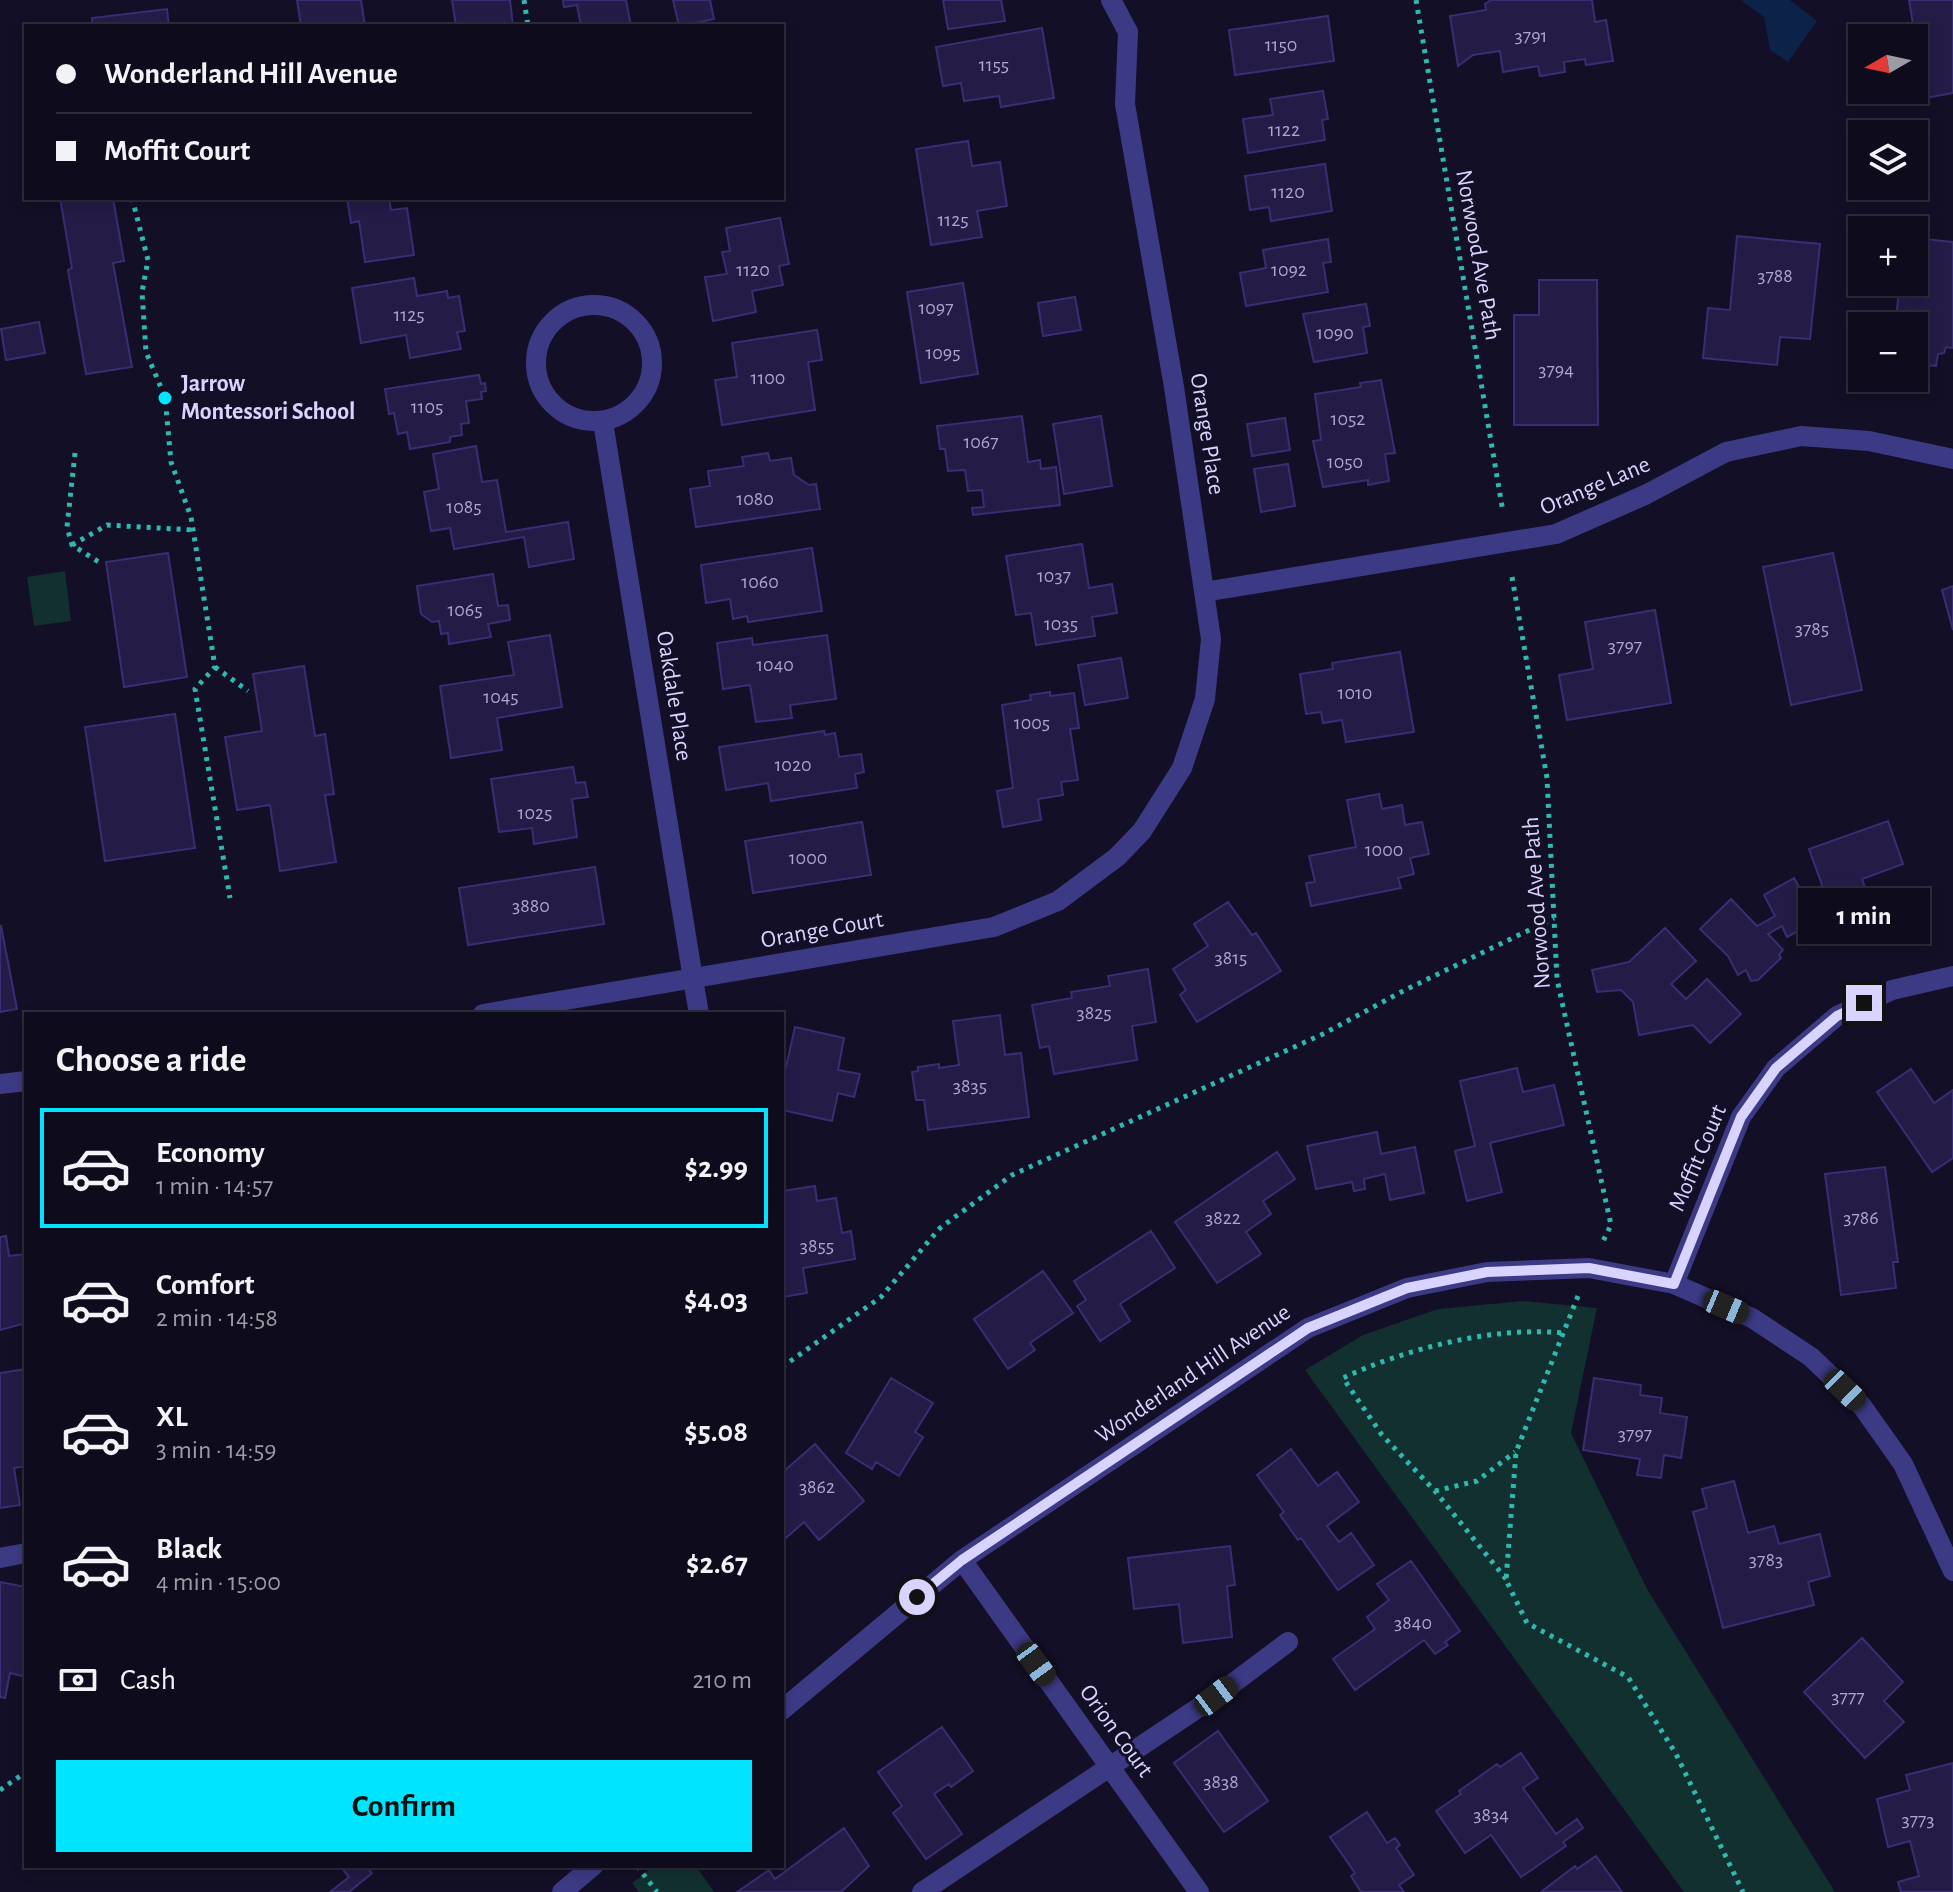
<!DOCTYPE html>
<meta charset="utf-8">
<style>
:root{--surface:#0e0b1c;--page:#171425;--text:#f1f3f6;--muted:#9b9ba3;--line:#2e2b3b;--accent:#00e5ff}
body{margin:0;font-family:"Alegreya Sans",sans-serif;background:var(--page);color:var(--text);height:100vh;display:flex;flex-direction:column;font-size:30px;white-space:nowrap}
*{box-sizing:border-box;margin:0}
p{font-size:26px;color:var(--muted)}
.icon{flex:none;width:44px;height:44px;fill:none;stroke:currentColor;stroke-width:2;stroke-linecap:round;stroke-linejoin:round}
.map{position:relative;flex:1;overflow:hidden}
.details{position:absolute;left:24px;top:1012px;width:760px;height:856px;display:flex;flex-direction:column;background:var(--surface);border-radius:0px;box-shadow:0 4px 12px #0003,0 0 0 2px var(--line)}
.details>*{flex:none}
.top-card{position:absolute;left:24px;top:24px;width:760px;height:176px;border-radius:0px;box-shadow:0 4px 12px #0003,0 0 0 2px var(--line);display:grid;align-content:center;height:176px;padding:0 32px;background:var(--surface)}
.needle{width:52px;rotate:261deg}
.controls{position:absolute;left:1848px;top:24px;display:grid;gap:16px}
.controls a{display:grid;place-items:center;width:80px;height:80px;border-radius:0px;background:var(--surface);box-shadow:0 4px 12px #0003,0 0 0 2px var(--line);font-size:40px}
.end{position:absolute;width:36px;height:36px;margin:-18px;border:10px solid #d9d4ff;background:#111;box-shadow:0 0 0 4px #111}
.from{border-radius:50%}
.bubble{position:absolute;height:56px;border-radius:0px;background:var(--surface);box-shadow:0 4px 12px #0003,0 0 0 2px var(--line);font-size:26px;font-weight:700;line-height:56px;text-align:center}
.car{position:absolute;width:24px;height:48px;margin:-24px -12px;border-radius:10px;box-shadow:0 0 6px 2px #0007;background:linear-gradient(#222 24%,#8ab4d8 0 40%,#222 0 76%,#8ab4d8 0 86%,#222 0)}
.top-card b{display:flex;align-items:center;gap:28px;height:76px;font-size:30px}
.top-card b+b{border-top:2px solid var(--line)}
.top-card i{width:20px;height:20px;background:var(--text)}
ul{padding:0;list-style:none}
li{display:flex;align-items:center;gap:24px;height:120px;margin:0 16px 12px;padding:0 16px;border:4px solid transparent;border-radius:0px}
li div{flex:1}
li b{display:block;font-size:30px}
li em{font-style:normal;font-weight:700}
li.on{border-color:var(--accent)}
li>.icon{width:72px;height:72px;stroke-width:1.5}
h2{padding:0 32px;font-size:36px;line-height:96px}
.pay{display:flex;align-items:center;gap:20px;height:88px;padding:0 32px;font-size:30px}
.pay p{margin-inline-start:auto}
.cta{display:flex;gap:16px;margin-top:auto;padding:16px 32px}
.cta a{flex:1;height:92px;border-radius:0px;background:var(--accent);color:#111;font-size:32px;font-weight:700;line-height:92px;text-align:center}
.map>svg:first-child{display:block}
</style>
<div class="map">
<svg width="1953" height="1892" viewBox="0 0 1953 1892">
<rect width="100%" height="100%" fill="#130f26"/>
<path fill="#12302f" d="M65,571L71,621L34,626L27,577Z
M1523,1301L1597,1308L1571,1433L1647,1589L1835,1892H1684L1305,1370L1363,1335L1438,1309Z
M654,1866H696L714,1892H639L632,1883Z"/>
<path fill="#0c2248" d="M1741,0H1790L1817,21L1788,62L1770,50L1764,17Z"/>
<path fill="#241b47" stroke="#3b2d73" stroke-width="2" d="M297,0H361L365,26H301Z
M452,0H510L513,26H456Z
M563,0H626L631,26H581L577,5L564,7Z
M673,0H710L714,19L679,26Z
M943,0H1001L1005,21L948,29Z
M1491,0H1592L1595,22L1606,20L1613,61L1586,65L1585,59L1564,62L1565,72L1540,76L1538,66L1503,72L1500,51L1473,55L1458,66L1450,16L1486,10L1485,4Z
M1909,0H1953V93L1925,98Z
M167,9L169,26H93L92,18Z
M1328,16L1334,61L1235,75L1229,30Z
M1042,28L1054,98L1001,107L999,96L964,101L961,83L943,86L936,47Z
M1323,91L1328,119L1322,120L1325,140L1248,153L1243,119L1273,115L1270,99Z
M968,141L972,166L1000,162L1007,206L977,211L982,237L931,245L916,149Z
M1325,164L1332,211L1271,221L1269,207L1250,210L1245,176Z
M60,198H113L124,261L113,263L132,367L86,374L68,270L72,268Z
M347,198H389L391,210L407,208L414,255L365,262L359,221L351,223Z
M780,218L789,264L779,266L783,285L752,291L756,312L713,321L705,277L727,274L722,252L730,251L726,228Z
M1737,236L1820,244L1810,339L1780,337L1777,365L1703,358L1708,308L1730,310Z
M1914,238L1953,242V348L1946,347L1944,353L1938,354L1936,366L1914,364V326H1888V317L1896,318L1900,282H1914Z
M1328,239L1331,262L1323,263L1328,292L1246,306L1240,273L1266,268L1263,250Z
M414,278L417,296L447,291L448,298L459,296L465,331L457,332L461,349L410,358L406,335L361,343L352,288Z
M1539,280H1597L1598,425H1514V315H1539Z
M963,283L978,374L921,383L907,292Z
M1075,297L1081,330L1043,336L1038,303Z
M1366,304L1370,326L1363,327L1367,353L1314,362L1303,314Z
M39,322L45,353L6,360L1,329Z
M817,330L822,360L808,362L815,410L722,425L715,380L737,377L732,343Z
M479,375L481,384L485,383L486,391L481,392L482,399L466,401L469,423L461,424L462,435L450,437V442L410,449L407,432L398,434L394,413L389,414L385,389Z
M1381,380L1395,453L1385,454L1389,481L1368,485V480L1323,487L1313,441L1321,440L1315,394L1361,387L1360,383Z
M1022,416L1028,462L1040,460L1041,469L1056,467L1060,505L973,515L972,508L984,507L982,490L968,491L965,470L948,471L945,449H940L937,426Z
M1101,416L1112,486L1064,494L1053,424Z
M1285,418L1290,450L1252,456L1247,424Z
M476,446L482,482L497,480L506,532L568,522L574,559L529,567L524,537L454,549L450,528L431,531L424,492L439,489L433,454Z
M768,453L770,461L791,458L794,475L809,485L816,484L820,509L696,527L690,489L710,486L708,471L744,466L742,457Z
M1288,464L1295,506L1261,512L1254,469Z
M1082,544L1089,588L1112,584L1117,613L1092,617L1095,636L1036,645L1031,613L1016,615L1006,556Z
M812,548L822,611L748,622L747,616L733,619L730,599L706,603L701,565Z
M168,553L187,677L124,687L106,562Z
M1833,553L1862,690L1791,705L1763,567Z
M493,574L498,606L508,605L510,620L488,624L491,637L449,644L448,633L441,634L439,621L432,622L421,614L417,586Z
M1953,586V630L1942,590Z
M1655,610L1671,703L1567,720L1559,675L1593,669L1585,622Z
M550,635L562,707L497,718L502,750L451,758L440,686L514,675L508,642Z
M827,635L836,699L790,705L792,718L756,722L750,685L723,689L717,643L752,638L753,645Z
M1400,652L1414,732L1346,742L1342,720L1323,723L1321,712L1306,714L1300,674L1333,669L1332,663Z
M1121,658L1128,698L1085,705L1078,665Z
M304,666L315,736L325,734L334,794L325,795L336,862L280,871L270,805L237,810L225,737L262,731L253,674Z
M1050,692V696L1074,693L1079,728L1070,729L1078,780L1061,782L1063,795L1038,799L1041,820L1003,827L997,791L1013,788L1002,705L1031,700L1030,695Z
M175,714L195,848L105,861L85,727Z
M824,731L825,735L835,733L839,757L861,754L864,772L855,774L857,788L771,801L768,783L726,790L719,747Z
M573,767L576,783L585,782L588,797L572,799L577,837L534,844L532,828L499,832L491,779Z
M1379,794L1382,809L1402,805L1405,825L1422,822L1429,854L1410,858L1414,874L1398,878L1401,888L1311,906L1306,883L1315,882L1309,856L1356,847L1347,800Z
M1888,821L1903,864L1862,879L1871,905L1834,918L1809,849Z
M862,822L871,875L753,893L745,841Z
M595,867L604,924L468,945L459,888Z
M1794,878L1818,920L1787,937L1782,926L1768,934L1783,950L1779,955L1781,958L1758,980L1751,981L1746,970L1738,975L1728,956L1700,929L1731,899L1757,926L1775,916L1764,895Z
M1228,902L1252,935L1256,933L1281,971L1197,1022L1180,995L1186,990L1173,969L1208,946L1194,924Z
M1,926L17,1009L0,1012V927Z
M1665,928L1696,961L1671,984L1686,999L1707,979L1741,1014L1710,1043L1693,1025L1639,1035L1633,1002L1621,990L1597,992L1592,970L1629,962Z
M1148,969L1156,1022L1132,1026L1137,1060L1054,1074L1049,1046L1040,1048L1032,1005L1072,998L1071,992L1110,986L1108,976Z
M1000,1015L1005,1055L1021,1053L1029,1117L928,1130L924,1100H916L912,1072L918,1071V1067L939,1064V1068L959,1065L953,1021Z
M795,1027L844,1038L838,1070L860,1074L854,1097L838,1093L832,1121L782,1110V1085Z
M1517,1068L1523,1092L1554,1085L1564,1125L1490,1143L1502,1192L1467,1201L1455,1151L1475,1146L1460,1081Z
M1911,1069L1934,1103L1953,1090V1158L1932,1172L1877,1092Z
M1377,1132L1381,1154L1415,1147L1424,1193L1390,1200L1385,1174L1364,1179L1365,1189L1354,1191L1352,1182L1316,1189L1307,1146Z
M1277,1152L1295,1179L1263,1201L1271,1214L1246,1232L1261,1254L1217,1283L1175,1222Z
M1885,1167L1898,1262H1893L1896,1288L1841,1295L1825,1174Z
M815,1186L817,1201L836,1198L842,1233L851,1231L855,1259L803,1268L807,1293L782,1297V1191Z
M1151,1231L1175,1268L1120,1304L1130,1321L1100,1341L1077,1306L1086,1300L1074,1281Z
M6,1236L9,1256L26,1254V1323L0,1330V1237Z
M1043,1271L1073,1313L1030,1343L1035,1350L1008,1369L974,1319Z
M26,1369V1466L14,1468L20,1505L0,1508V1373Z
M891,1378L933,1403L915,1432L923,1437L899,1476L876,1462L872,1469L846,1453Z
M1594,1378L1641,1385L1640,1395L1662,1398L1660,1413L1687,1417L1681,1458L1664,1455L1661,1478L1637,1475L1640,1459L1583,1450Z
M815,1444L864,1501L819,1540L804,1522L786,1538L782,1534V1473Z
M1291,1449L1318,1486L1337,1472L1359,1502L1327,1526L1339,1542L1351,1533L1374,1565L1338,1590L1301,1538L1298,1540L1280,1515L1284,1512L1257,1475Z
M1734,1481L1748,1533L1774,1526L1779,1544L1820,1534L1830,1576L1808,1582L1814,1605L1723,1628L1693,1512L1707,1508L1702,1489Z
M1230,1546L1235,1585L1227,1586L1232,1637L1183,1643L1179,1604L1134,1609L1128,1558Z
M1411,1561L1460,1631L1445,1642L1448,1645L1435,1654L1424,1640L1355,1690L1333,1659L1375,1629L1367,1617L1389,1600L1377,1584Z
M0,1582L26,1587V1677L10,1673L5,1698L0,1697Z
M1862,1638L1903,1682L1884,1701L1904,1722L1865,1758L1804,1692Z
M942,1727L973,1771L951,1787L949,1784L934,1794L962,1834L926,1859L893,1813L902,1806L878,1772Z
M1218,1731L1268,1801L1224,1832L1174,1763Z
M1521,1753L1538,1778L1523,1788L1556,1834L1577,1819L1583,1828L1563,1842L1566,1846L1521,1877L1491,1835L1465,1853L1436,1811L1461,1794L1459,1791L1497,1764L1500,1767Z
M1953,1763V1892H1901L1898,1882L1919,1876L1910,1841L1888,1847L1877,1799L1910,1790L1906,1775Z
M1367,1812L1387,1843L1395,1838L1400,1845L1396,1848L1414,1875L1399,1885L1404,1892H1361L1351,1876L1355,1873L1330,1837Z
M844,1828L869,1866L841,1892H737L769,1870L775,1879Z
M1596,1856L1622,1892H1541L1575,1866L1577,1869Z
M340,1866H369L367,1867L372,1873L349,1892H330L349,1877Z"/>
<g fill="none" stroke-linecap="round" stroke-linejoin="round">
<path stroke="#2fb8b0" stroke-width="5" stroke-dasharray="4 6" stroke-linecap="butt" d="M524,0L528,26
M1416,0L1503,512
M132,198L148,260L142,292L146,352L165,397L171,462L191,517L215,667L195,689L230,898
M75,453L67,527L72,545L102,564
M72,545L107,525L193,530
M1512,577L1547,778L1557,979L1611,1225L1602,1243
M215,667L248,691
M1578,1296L1516,1452L1506,1580L1527,1623L1628,1677L1676,1754L1743,1892
M782,1367L881,1297L940,1228L1012,1175L1323,1034L1405,990L1554,918
M1435,1491L1477,1481L1515,1452
M1506,1579L1435,1491L1382,1435L1343,1378C1405,1349 1493,1326 1563,1333
M0,1790L26,1772
M637,1866L657,1892"/>
<path stroke="#3d3a85" stroke-width="20" d="M1111,0L1128,32
M693,979L699,1014
M0,1558L26,1553
M922,1892L1216,1696L1288,1642"/>
<path stroke="#3d3a85" stroke-width="20" d="M536 363a58 58 0 1 1 116 0a58 58 0 1 1-116 0Z
M603,422L693,979
M1204,592L1556,534L1645,495L1726,452L1801,436L1869,441L1953,459
M483,1014L994,927L1058,901L1117,857L1142,831L1182,768L1205,699L1211,639L1174,387L1125,104L1128,32
M0,1084L26,1081
M1674,1284L1741,1117L1776,1068L1837,1016L1892,990L1953,976
M962,1560L1199,1892
M782,1710L962,1560L1308,1328L1407,1288L1487,1272L1589,1268L1674,1284L1752,1318L1811,1357L1862,1406L1903,1464L1953,1571
M562,1892L593,1866"/>
</g>
<g fill="none" stroke-linecap="round" stroke-linejoin="round">
<path stroke="#d9d4ff" stroke-width="10" d="M917,1597L962,1560L1308,1328L1407,1288L1487,1272L1589,1268L1674,1284L1741,1117L1776,1068L1837,1016L1864,1003"/>
</g>
<circle fill="#00e5ff" stroke="#130f26" stroke-width="3" cx="165" cy="398" r="8"/>
<g text-anchor="middle" dominant-baseline="central" stroke-width="6" stroke-linejoin="round" paint-order="stroke">
<g font-size="20" fill="#aca6d1">
<text x="1531" y="36">3791</text>
<text x="1281" y="45">1150</text>
<text x="994" y="65">1155</text>
<text x="1284" y="130">1122</text>
<text x="1288" y="192">1120</text>
<text x="953" y="220">1125</text>
<text x="753" y="270">1120</text>
<text x="1289" y="270">1092</text>
<text x="1775" y="276">3788</text>
<text x="936" y="308">1097</text>
<text x="409" y="315">1125</text>
<text x="1335" y="333">1090</text>
<text x="943" y="353">1095</text>
<text x="1556" y="370">3794</text>
<text x="768" y="378">1100</text>
<text x="427" y="407">1105</text>
<text x="1348" y="419">1052</text>
<text x="981" y="442">1067</text>
<text x="1345" y="462">1050</text>
<text x="755" y="499">1080</text>
<text x="464" y="507">1085</text>
<text x="1054" y="576">1037</text>
<text x="760" y="582">1060</text>
<text x="465" y="610">1065</text>
<text x="1061" y="624">1035</text>
<text x="1812" y="629">3785</text>
<text x="1625" y="646">3797</text>
<text x="775" y="665">1040</text>
<text x="1355" y="693">1010</text>
<text x="501" y="697">1045</text>
<text x="1032" y="723">1005</text>
<text x="793" y="765">1020</text>
<text x="535" y="813">1025</text>
<text x="1384" y="850">1000</text>
<text x="808" y="858">1000</text>
<text x="531" y="906">3880</text>
<text x="1231" y="958">3815</text>
<text x="1094" y="1013">3825</text>
<text x="970" y="1086">3835</text>
<text x="1223" y="1218">3822</text>
<text x="1861" y="1218">3786</text>
<text x="817" y="1246">3855</text>
<text x="1635" y="1434">3797</text>
<text x="817" y="1487">3862</text>
<text x="1766" y="1560">3783</text>
<text x="1413" y="1623">3840</text>
<text x="1848" y="1697">3777</text>
<text x="1221" y="1782">3838</text>
<text x="1491" y="1815">3834</text>
<text x="1918" y="1820">3773</text>
</g>
<g font-size="24" fill="#d9d4ff" stroke="#130f26">
<text transform="translate(1478 255) rotate(80)">Norwood Ave Path</text>
<text transform="translate(1207 434) rotate(81)">Orange Place</text>
<text transform="translate(1595 486) rotate(-23)">Orange Lane</text>
<text transform="translate(674 696) rotate(81)">Oakdale Place</text>
<text transform="translate(1537 903) rotate(-94)">Norwood Ave Path</text>
<text transform="translate(822 930) rotate(-10)">Orange Court</text>
<text transform="translate(1698 1158) rotate(-67)">Moffit Court</text>
<text transform="translate(1193 1374) rotate(-34)">Wonderland Hill Avenue</text>
<text transform="translate(1116 1731) rotate(54)">Orion Court</text>
</g>
<g font-size="24" font-weight="bold" fill="#d9d4ff" stroke="#130f26" text-anchor="start">
<text x="181" y="384">Jarrow<tspan x="181" dy="28">Montessori School</tspan></text>
</g>
</g>
</svg>
<div class="controls">
<a><svg class="needle" viewBox="-14 -14 28 28"><path d="M0-13l5 13h-10z" fill="#e53935"/><path d="M0 13l5-13h-10z" fill="#9b9ba3"/></svg></a>
<a><svg class="icon" aria-label="layers" viewBox="0 0 24 24"><path d="M12 4l9 5-9 5-9-5zM3 14l9 5 9-5"/></svg></a>
<a>+</a>
<a>−</a>
</div>
<i class="end from" style="left:917px;top:1597px"></i>
<i class="end" style="left:1864px;top:1003px"></i>
<div class="bubble" style="left:1798px;top:888px;width:132px">1 min</div>
<i class="car" style="left:1726px;top:1307px;rotate:113deg"></i>
<i class="car" style="left:1845px;top:1390px;rotate:134deg"></i>
<i class="car" style="left:1036px;top:1664px;rotate:144deg"></i>
<i class="car" style="left:1216px;top:1696px;rotate:53deg"></i>
<div class="top-card">
<b><i class="from"></i>Wonderland Hill Avenue</b>
<b><i></i>Moffit Court</b>
</div>
<section class="details">
<h2>Choose a ride</h2>
<ul>
<li class="on"><svg class="icon" aria-label="car" viewBox="0 0 24 24"><path d="M5 17H2v-5l4-1 3-4h7l3 4 3 1v5h-3M9 17h6M6 11h13"/><circle cx="7" cy="17" r="2"/><circle cx="17" cy="17" r="2"/></svg><div><b>Economy</b><p>1 min · 14:57</p></div><em>$2.99</em></li>
<li><svg class="icon" aria-label="car" viewBox="0 0 24 24"><path d="M5 17H2v-5l4-1 3-4h7l3 4 3 1v5h-3M9 17h6M6 11h13"/><circle cx="7" cy="17" r="2"/><circle cx="17" cy="17" r="2"/></svg><div><b>Comfort</b><p>2 min · 14:58</p></div><em>$4.03</em></li>
<li><svg class="icon" aria-label="car" viewBox="0 0 24 24"><path d="M5 17H2v-5l4-1 3-4h7l3 4 3 1v5h-3M9 17h6M6 11h13"/><circle cx="7" cy="17" r="2"/><circle cx="17" cy="17" r="2"/></svg><div><b>XL</b><p>3 min · 14:59</p></div><em>$5.08</em></li>
<li><svg class="icon" aria-label="car" viewBox="0 0 24 24"><path d="M5 17H2v-5l4-1 3-4h7l3 4 3 1v5h-3M9 17h6M6 11h13"/><circle cx="7" cy="17" r="2"/><circle cx="17" cy="17" r="2"/></svg><div><b>Black</b><p>4 min · 15:00</p></div><em>$2.67</em></li>
</ul>
<div class="pay"><svg class="icon" aria-label="cash" viewBox="0 0 24 24"><path d="M3 7h18v10H3z"/><circle cx="12" cy="12" r="2"/></svg>Cash<p>210 m</p></div>
<div class="cta"><a>Confirm</a></div>
</section>
</div>
